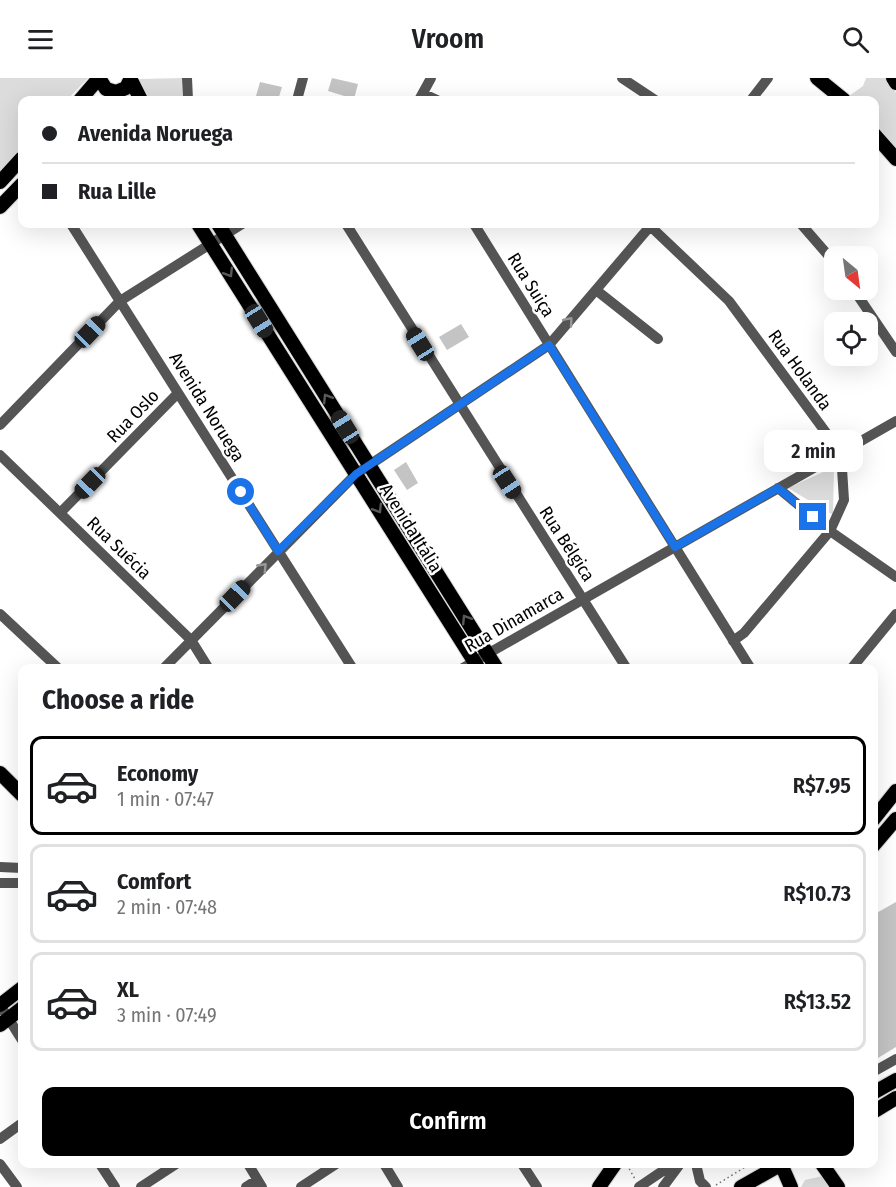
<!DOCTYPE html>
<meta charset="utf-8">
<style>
:root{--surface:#fff;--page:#f6f6f6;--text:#202124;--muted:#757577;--line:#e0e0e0;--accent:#000}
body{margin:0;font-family:"Fira Sans Condensed",sans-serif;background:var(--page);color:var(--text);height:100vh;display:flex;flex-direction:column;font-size:22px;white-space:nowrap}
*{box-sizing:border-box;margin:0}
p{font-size:20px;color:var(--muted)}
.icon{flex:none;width:33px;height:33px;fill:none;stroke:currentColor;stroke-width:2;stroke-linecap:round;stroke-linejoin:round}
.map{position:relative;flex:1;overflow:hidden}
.details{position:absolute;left:18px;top:586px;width:860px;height:504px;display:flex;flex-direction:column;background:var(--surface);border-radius:12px;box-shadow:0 6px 24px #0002}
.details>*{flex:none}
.hud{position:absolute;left:18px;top:18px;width:861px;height:132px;border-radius:12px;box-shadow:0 6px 24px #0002;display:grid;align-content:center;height:132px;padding:0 24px;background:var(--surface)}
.needle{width:39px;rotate:151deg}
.controls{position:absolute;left:824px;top:168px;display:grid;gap:12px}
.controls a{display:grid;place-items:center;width:54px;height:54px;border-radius:12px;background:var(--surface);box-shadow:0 6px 24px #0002;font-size:30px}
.end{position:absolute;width:27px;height:27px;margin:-14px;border:8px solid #1a73e8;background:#fff;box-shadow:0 0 0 3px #fff}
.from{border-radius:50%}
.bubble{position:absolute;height:42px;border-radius:12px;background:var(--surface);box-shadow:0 6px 24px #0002;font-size:20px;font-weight:600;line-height:42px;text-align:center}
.car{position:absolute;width:18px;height:36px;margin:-18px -9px;border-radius:8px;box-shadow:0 0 4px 2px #0007;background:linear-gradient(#222 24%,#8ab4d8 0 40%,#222 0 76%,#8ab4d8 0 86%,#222 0)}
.hud b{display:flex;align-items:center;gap:21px;height:57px;font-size:22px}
.hud b+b{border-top:2px solid var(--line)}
.hud i{width:15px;height:15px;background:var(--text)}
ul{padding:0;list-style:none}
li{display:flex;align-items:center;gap:18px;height:99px;margin:0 12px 9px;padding:0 12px;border:3px solid var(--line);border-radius:12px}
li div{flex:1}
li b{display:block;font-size:22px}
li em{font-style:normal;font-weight:600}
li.on{border-color:var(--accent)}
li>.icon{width:54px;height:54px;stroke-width:1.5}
h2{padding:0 24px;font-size:27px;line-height:72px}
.button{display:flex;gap:12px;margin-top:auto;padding:12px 24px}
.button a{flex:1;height:69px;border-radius:12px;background:var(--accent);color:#fff;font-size:24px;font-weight:600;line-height:69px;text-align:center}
header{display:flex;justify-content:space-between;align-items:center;height:78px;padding:0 24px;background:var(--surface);font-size:27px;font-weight:600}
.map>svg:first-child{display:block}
</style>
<header><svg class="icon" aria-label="menu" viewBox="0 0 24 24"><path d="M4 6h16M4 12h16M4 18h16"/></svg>Vroom<svg class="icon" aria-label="search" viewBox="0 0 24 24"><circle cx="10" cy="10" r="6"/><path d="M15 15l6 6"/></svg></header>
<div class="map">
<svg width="896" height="1109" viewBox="0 0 896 1109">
<rect width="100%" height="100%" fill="#fff"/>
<path fill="#dcdcdc" d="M0,0H88L67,22H22V71L0,95Z
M182,0V22H147L138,1Z
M866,0H887L896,15V72L875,47L874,22H853L849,18L863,8Z
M834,389L833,437L788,410Z
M823,1098L830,1109H801L805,1102Z"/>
<path fill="#c4c4c4" d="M332,0L358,6L354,21L328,13Z
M260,4L282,9L278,22L256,18Z
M461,246L469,259L447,272L439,259Z
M406,384L418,405L407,412L394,392Z
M896,824V969L873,983V837Z"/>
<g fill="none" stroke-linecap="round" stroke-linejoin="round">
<g stroke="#dbdbdb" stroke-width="16">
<path id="major" d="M99,0L106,11L116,14L126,10L131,0
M817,0L844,22
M893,0L896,5
M131,2L141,22
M80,22L99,0
M874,56L896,81
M0,104L22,80
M0,129L22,106
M198,146L479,591
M218,146L497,591
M0,695L22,717
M873,742L896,713
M873,768L896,741
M0,927L22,910
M0,947L22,930
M873,1015L896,1002
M873,1034L896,1020
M781,1086L791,1109
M822,1086L838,1109
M599,1109L615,1086
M741,1109L782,1086"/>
</g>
<path stroke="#777" stroke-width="1.5" stroke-dasharray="1.5 3" stroke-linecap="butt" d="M627,1087L635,1101
M716,1107L750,1086"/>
<path stroke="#555" stroke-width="10" d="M187,0L188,22
M622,0L655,22
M424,16L437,22
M297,22L303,0
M419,22L431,0
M751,22L768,0
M71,146L353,591
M346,146L627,591
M474,146L751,591
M648,146L729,223L841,375L844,422L830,453L744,555L733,563
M801,146L834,184
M596,212L658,261
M854,212L896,274
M0,347L120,223L242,146
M0,377L191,562L209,591
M778,410L830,453L896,499
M60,435L178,315
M0,536L59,591
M163,591L356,396L549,267L652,146
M461,591L896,343
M851,591L896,536
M0,789L22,790
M0,805H22
M0,927L22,962
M873,994L896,981
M0,1061L22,1045
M0,1086L17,1109
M100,1086L115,1109
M248,1086L262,1109
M384,1086L398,1109
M522,1086L537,1109
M696,1086L700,1103L706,1109
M141,1109L176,1086
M246,1109L257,1102
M301,1109L336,1086
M639,1109L673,1086
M663,1109L680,1086"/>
<use href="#major" stroke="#000" stroke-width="14"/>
</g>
<defs><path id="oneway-chevron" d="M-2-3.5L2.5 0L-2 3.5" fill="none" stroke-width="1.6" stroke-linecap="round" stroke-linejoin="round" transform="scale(1.5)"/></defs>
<g stroke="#595959">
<use href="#oneway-chevron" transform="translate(229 195) rotate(58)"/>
<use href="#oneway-chevron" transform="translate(327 320) rotate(-122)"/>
<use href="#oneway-chevron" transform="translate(378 431) rotate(58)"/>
<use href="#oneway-chevron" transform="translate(466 541) rotate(-122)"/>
</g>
<g stroke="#999">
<use href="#oneway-chevron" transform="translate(569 243) rotate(-50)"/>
<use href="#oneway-chevron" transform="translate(263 489) rotate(-46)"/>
</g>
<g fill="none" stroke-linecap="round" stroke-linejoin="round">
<path stroke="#1a73e8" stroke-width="8" d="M241,414L278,473L356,396L549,267L675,469L778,410L813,439"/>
</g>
<g text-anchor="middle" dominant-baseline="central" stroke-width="5" stroke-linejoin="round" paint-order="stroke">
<g font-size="18" fill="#000" stroke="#fff">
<text transform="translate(531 207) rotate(58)">Rua Suiça</text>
<text transform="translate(800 292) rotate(54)">Rua Holanda</text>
<text transform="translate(207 329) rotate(58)">Avenida Noruega</text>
<text transform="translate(133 338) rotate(-46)">Rua Oslo</text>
<text transform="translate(411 450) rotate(58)">Avenida Itália</text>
<text transform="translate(567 466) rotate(57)">Rua Bélgica</text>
<text transform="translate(119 470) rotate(44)">Rua Suécia</text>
<text transform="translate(514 542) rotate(-30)">Rua Dinamarca</text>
</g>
</g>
</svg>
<div class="controls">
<a><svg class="needle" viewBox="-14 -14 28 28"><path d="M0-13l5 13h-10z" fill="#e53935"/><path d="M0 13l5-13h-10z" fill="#757577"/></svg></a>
<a><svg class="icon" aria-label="locate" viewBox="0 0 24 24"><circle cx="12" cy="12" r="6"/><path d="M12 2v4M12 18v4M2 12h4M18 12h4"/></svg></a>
</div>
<i class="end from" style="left:241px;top:414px"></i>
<i class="end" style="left:813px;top:439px"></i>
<div class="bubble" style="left:764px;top:352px;width:99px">2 min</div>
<i class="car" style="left:259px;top:243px;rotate:148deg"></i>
<i class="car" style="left:90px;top:254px;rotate:44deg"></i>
<i class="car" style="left:420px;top:266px;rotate:328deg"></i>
<i class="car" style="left:345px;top:349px;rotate:328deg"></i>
<i class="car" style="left:507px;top:404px;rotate:147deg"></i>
<i class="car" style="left:90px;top:405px;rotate:224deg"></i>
<i class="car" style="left:235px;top:518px;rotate:44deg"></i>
<div class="hud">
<b><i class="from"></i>Avenida Noruega</b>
<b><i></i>Rua Lille</b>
</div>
<section class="details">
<h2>Choose a ride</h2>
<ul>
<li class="on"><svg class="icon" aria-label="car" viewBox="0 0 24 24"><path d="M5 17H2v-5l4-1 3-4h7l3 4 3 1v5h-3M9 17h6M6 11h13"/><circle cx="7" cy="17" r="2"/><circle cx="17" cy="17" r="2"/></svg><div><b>Economy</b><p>1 min · 07:47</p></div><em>R$7.95</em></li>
<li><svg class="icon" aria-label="car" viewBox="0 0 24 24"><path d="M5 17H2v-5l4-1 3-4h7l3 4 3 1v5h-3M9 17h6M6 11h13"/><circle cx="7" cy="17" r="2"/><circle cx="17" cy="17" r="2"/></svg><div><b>Comfort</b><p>2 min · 07:48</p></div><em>R$10.73</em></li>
<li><svg class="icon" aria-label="car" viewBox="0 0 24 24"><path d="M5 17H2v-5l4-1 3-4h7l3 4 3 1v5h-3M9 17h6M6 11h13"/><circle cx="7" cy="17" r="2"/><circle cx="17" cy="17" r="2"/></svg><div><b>XL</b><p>3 min · 07:49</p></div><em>R$13.52</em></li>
</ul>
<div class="button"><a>Confirm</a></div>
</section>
</div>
